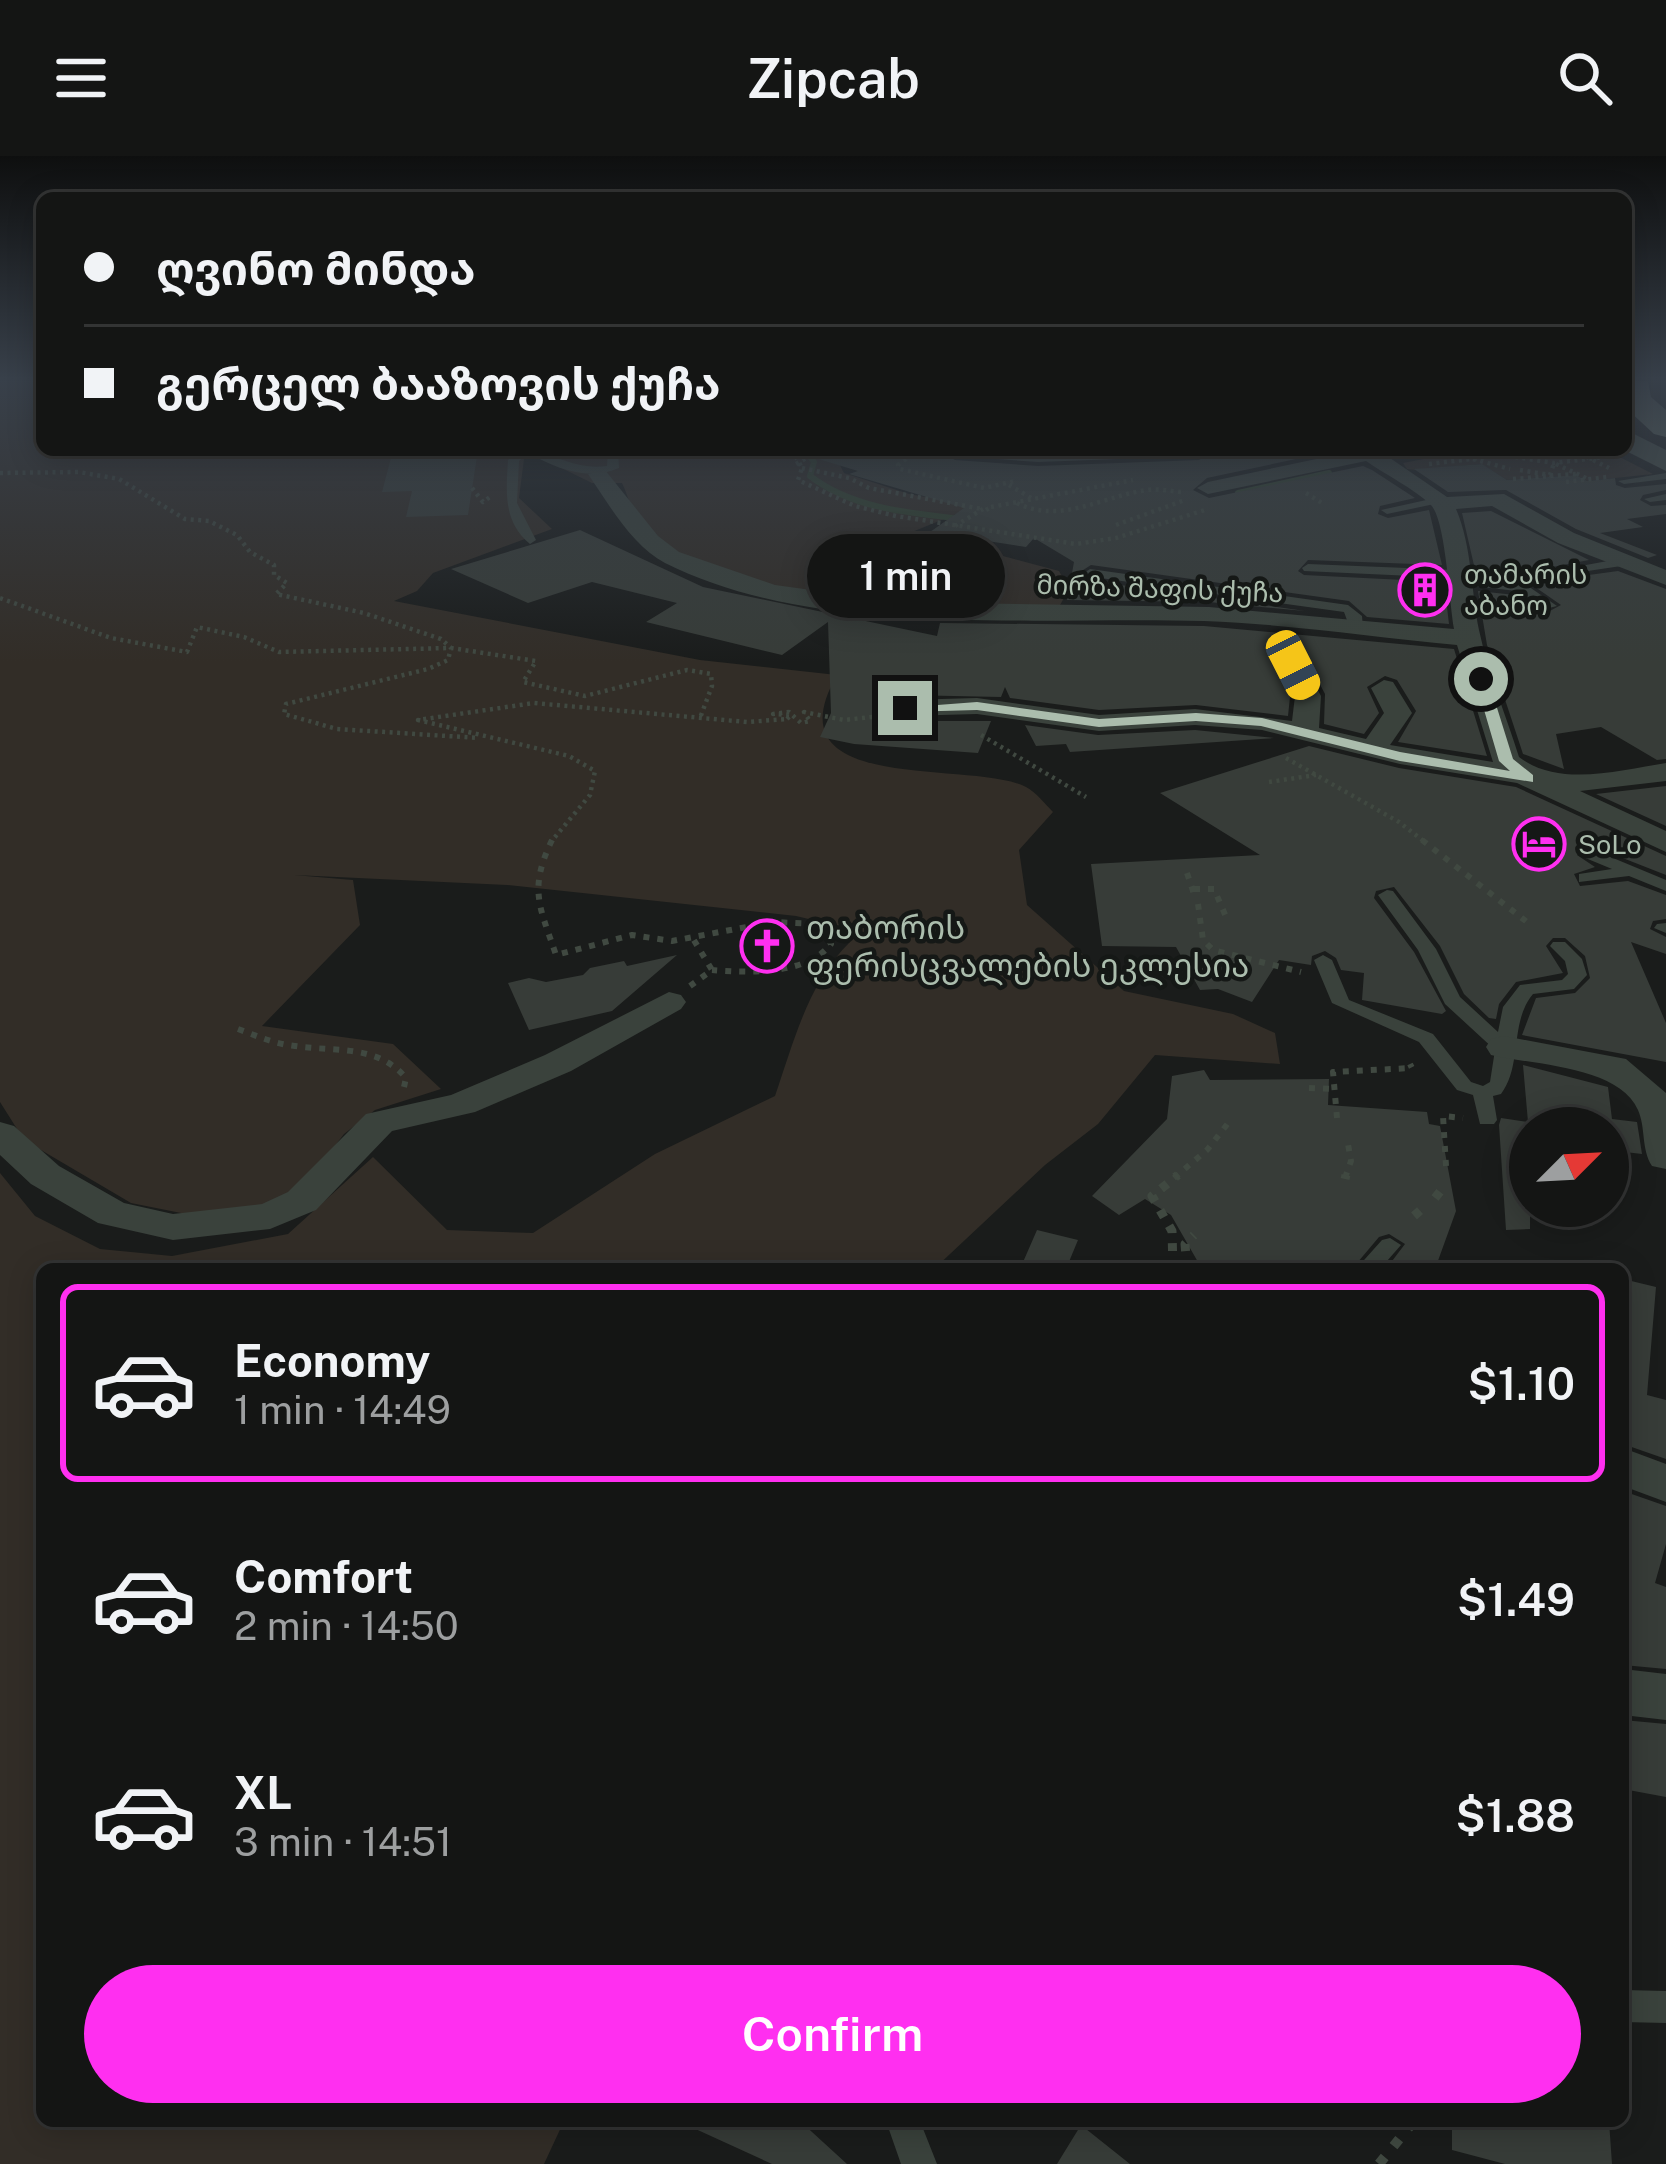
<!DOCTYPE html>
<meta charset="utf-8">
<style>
:root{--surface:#141514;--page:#212222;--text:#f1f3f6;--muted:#9d9fa0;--line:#333434;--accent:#ff2ff0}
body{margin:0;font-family:"Public Sans","Noto Sans Georgian",sans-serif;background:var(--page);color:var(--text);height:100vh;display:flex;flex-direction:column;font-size:45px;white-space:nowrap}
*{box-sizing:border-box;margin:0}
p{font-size:39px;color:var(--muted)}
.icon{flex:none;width:66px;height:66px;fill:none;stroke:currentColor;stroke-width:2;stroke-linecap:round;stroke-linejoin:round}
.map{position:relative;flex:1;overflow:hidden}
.drawer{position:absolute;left:36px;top:1107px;width:1593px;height:864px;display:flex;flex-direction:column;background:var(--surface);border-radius:18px;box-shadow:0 6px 30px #0003,0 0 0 3px var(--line)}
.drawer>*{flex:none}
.hud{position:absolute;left:36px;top:36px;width:1596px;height:264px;border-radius:18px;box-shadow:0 6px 30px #0003,0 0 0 3px var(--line);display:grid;align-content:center;height:264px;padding:0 48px;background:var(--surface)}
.needle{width:78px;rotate:66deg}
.tools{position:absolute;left:1509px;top:951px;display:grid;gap:24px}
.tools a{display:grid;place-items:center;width:120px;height:120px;border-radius:50%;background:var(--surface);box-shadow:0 6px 30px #0003,0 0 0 3px var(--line);font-size:60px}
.end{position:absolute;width:54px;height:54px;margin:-27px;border:15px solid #abbdad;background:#111;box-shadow:0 0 0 6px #111}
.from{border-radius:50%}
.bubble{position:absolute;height:84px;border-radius:42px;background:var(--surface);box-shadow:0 6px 30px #0003,0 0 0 3px var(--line);font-size:39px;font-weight:600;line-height:84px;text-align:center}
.car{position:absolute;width:36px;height:72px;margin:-36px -18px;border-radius:15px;box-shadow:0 0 9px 3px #0007;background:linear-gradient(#f5c518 24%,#345 0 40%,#f5c518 0 76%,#345 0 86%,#f5c518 0)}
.hud b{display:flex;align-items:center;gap:42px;height:114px;font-size:45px}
.hud b+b{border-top:3px solid var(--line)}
.hud i{width:30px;height:30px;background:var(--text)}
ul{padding:21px 0 0;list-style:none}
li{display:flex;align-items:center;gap:36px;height:198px;margin:0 24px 18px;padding:0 24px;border:6px solid transparent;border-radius:18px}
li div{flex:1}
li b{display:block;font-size:45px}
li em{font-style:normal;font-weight:600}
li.active{border-color:var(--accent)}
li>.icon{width:108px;height:108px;stroke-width:1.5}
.button{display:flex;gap:24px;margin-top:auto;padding:24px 48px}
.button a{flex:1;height:138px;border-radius:72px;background:var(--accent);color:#fff;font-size:48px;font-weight:600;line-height:138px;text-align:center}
header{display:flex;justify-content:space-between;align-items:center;height:156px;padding:0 48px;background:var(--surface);font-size:54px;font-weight:600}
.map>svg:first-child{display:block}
</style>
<header><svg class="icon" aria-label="menu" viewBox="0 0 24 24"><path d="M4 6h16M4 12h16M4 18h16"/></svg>Zipcab<svg class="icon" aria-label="search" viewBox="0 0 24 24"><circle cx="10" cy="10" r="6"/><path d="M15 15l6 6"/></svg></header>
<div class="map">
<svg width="1666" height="2008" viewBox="0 0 1666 2008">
<rect width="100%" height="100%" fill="#1a1c1b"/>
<path fill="#322d27" d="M0,225H42V294H832L844,317L909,338L976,350L912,376L1059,415L1069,433L1055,458C959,452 702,448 640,369C632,358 628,339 622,327H592L537,300L524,303L519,342L552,373L433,417L417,435L394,445L700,504L837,519C767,641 972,603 1026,631C1036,636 1045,648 1053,656L1019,694L1027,749L1124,835L1233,858L1275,877L1280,908L1155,899L1098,968L1045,1009L934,1113H42V1965H564L544,2008H0V1017L35,1060L100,1093L172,1100L288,1078L373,1001L447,1074L533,1077L655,998L775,940C794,885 808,827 850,786L842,771L796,760L507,729L294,719L353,724L360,769L262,870L393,888L441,933L375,954L344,978L312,1020L257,1059L201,1061L131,1047L24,984L0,946Z
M1470,294H1606L1653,318L1587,325L1576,319L1507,324L1481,308L1416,314L1407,313L1403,307Z"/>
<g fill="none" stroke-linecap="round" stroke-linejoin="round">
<path stroke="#31422e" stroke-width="6" d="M805,294L814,306L810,320C853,353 910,357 962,363
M1238,337L1329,317"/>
</g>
<path fill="#373c38" d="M393,294H478L468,359L406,361L412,335L382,336Z
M816,294H909L942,297L955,304L1038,310L1199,304L1213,294H1325L1329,296L1207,322L1193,334L1209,342L1363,310L1372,314L1415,342L1380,350L1378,358L1388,362L1429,354L1442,409L1308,404L1298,415L1304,419L1444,426L1449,468L1367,461L1349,445L1091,409L1080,416L1085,424L1305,455L1209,446L1067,444L1074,406L1034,382L1026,391L930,376L964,352L849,318L858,315L815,302Z
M1482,308L1507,324L1576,319L1587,325L1615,322L1616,329L1625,332L1666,328V334L1643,339L1640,344L1651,350L1666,349V358L1627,363L1643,371L1600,377L1657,399L1648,402L1576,373L1506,334L1448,336L1414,313Z
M1491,355L1589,404L1547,412L1544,417L1552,424L1618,415L1666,433V603L1657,604L1601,571L1556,578L1564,613L1523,598L1487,489L1478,435L1515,439L1546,457L1561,449L1525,424L1476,418L1462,357Z
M580,374L703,431L937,480L940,467L1204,470L1454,493L1487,600L1398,586L1416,555L1397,524L1385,520L1367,531L1379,557L1364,578L1324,568L1325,538L1306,502L1294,498L1276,509L1290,541L1288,560L1196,549L1099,554L1010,542L1005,531L1001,541L905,539L887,550L905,565H991L978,597L854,588L820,581L831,557L828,466L782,499L646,466L677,447L592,426L528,447L451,413Z
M1025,569L1098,579L1195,574L1274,582L1070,596L1066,588L1036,590Z
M1309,590L1399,612L1516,631L1666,700V719L1587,688L1577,699L1595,711L1574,718L1580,730L1628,725L1666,739V763L1653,765L1650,773L1666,781V798L1631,786L1666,867V906L1522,879L1536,842L1575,837L1590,822L1585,800L1565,782H1553L1546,790L1563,817L1516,826L1499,848L1496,863L1489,862L1464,838L1440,790L1394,731L1376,735L1374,742L1414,796L1446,855L1442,858L1362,844L1364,817L1341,814L1336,802L1325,795L1312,800L1311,809L1279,804L1252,846L1218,833L1200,834L1176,791L1102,790L1091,708L1260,699L1160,637Z
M1666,630V670L1596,638Z
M677,799L612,855L529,874L508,827L529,822L546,826L583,819L590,812L624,805L627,810Z
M1523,909L1608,931L1612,963L1637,966L1642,998L1608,994V972H1530V1073L1506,1074L1499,969L1501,962L1528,966Z
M1204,914L1210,924L1329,923L1328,949L1427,956L1429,968L1440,970L1456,1055L1435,1113H1386L1405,1088L1389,1078L1379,1081L1352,1113H1224L1218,1109L1202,1113L1171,1059L1145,1043L1119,1059L1092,1040L1167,963L1172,920Z
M1037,1074L1078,1084L1066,1113H1020Z
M1623,1123L1656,1131L1647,1239L1666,1244V1303L1623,1288Z
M1623,1335L1666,1350V1388L1655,1427L1666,1431V1513L1623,1509Z
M1623,1564L1666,1568V1641L1623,1633Z
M678,1965H800L847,2008H772Z
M1452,1965H1609L1612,2008H1505L1452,1994Z
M1081,1969L1130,2008H1057Z"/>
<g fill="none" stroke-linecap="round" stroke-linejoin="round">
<path stroke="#404941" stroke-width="4.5" stroke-dasharray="3 4.5" stroke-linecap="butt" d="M792,294L802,312L798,324L855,350L896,360L1076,388L1116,382L1205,354
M918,294L898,309L900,313L984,332L1015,325
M1555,294L1575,304
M1573,294L1609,312
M1515,301L1554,307L1613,300
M1473,303L1510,313
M796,308L820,294
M1429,308L1529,296
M1556,308L1586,322
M802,312L849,322L869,332L982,353
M1520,314L1550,319L1554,307
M0,317L79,316L119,323L185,363L209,365L237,379L250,396L274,409V419L287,427L276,438L364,457L441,483L451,492L448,504L428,513L286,548L284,558L337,573L479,582
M1513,323L1576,318
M1566,326L1607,321
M1009,329L1033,343
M472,332L483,346L490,341
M1306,337L1325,349
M1017,347C1060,369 1103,340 1147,334C1160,332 1172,336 1185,336
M991,351L1133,324
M1116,369L1185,344
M955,370L983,353
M0,442L111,482L187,496L197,471L244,481L279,496L451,492L536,505L523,526L585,540L687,514L711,518L712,530L700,562
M787,563L791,559L773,558L789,556L801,567L810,565L804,556L844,564L881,560
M981,579L1086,641
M1286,602L1399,666L1426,687
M1269,626L1316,619
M550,687L590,639L595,615L569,600L418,564L534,547L747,566L787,563"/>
<path stroke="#404941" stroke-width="6" stroke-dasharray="6 8" stroke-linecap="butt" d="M552,684C528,734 540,751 556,799L632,779L672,785L773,766L819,768L831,788C807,819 749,817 712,814
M1422,684L1527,766
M1187,717L1195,741
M1194,733H1214L1227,763
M1198,748L1203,784L1213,794L1301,816
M690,830L712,814L692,781
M238,873C257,880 275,888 295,890C335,896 377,888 406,922L404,931
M1309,932L1334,933
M1337,962L1333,916L1412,912L1410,908
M1446,1010L1443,960L1463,962
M1174,1022L1207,994L1229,966
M1345,1022L1351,1005L1348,988"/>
<path stroke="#404941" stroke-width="9" stroke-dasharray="8 10" stroke-linecap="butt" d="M1345,1023L1346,1019
M1435,1042L1442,1033
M1414,1060L1422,1053
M1173,1113L1172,1075L1152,1040L1178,1019
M1187,1113L1185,1088L1194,1079"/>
<path stroke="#404941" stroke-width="10" stroke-dasharray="9 14" stroke-linecap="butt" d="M1379,2008L1414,1965"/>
<path fill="#3a423c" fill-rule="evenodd" d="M519,294C550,294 575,315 607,310L608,294H618L619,312C588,326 556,312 528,297L519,305L517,347L536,384L530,388C503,366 506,336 508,304Z
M1666,317V323L1624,328L1618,325Z
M1666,338V344L1650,346L1644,343Z
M1440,341L1444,342V346L1387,358L1381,354Z
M1624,402L1628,403V409L1554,420L1548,416Z
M1308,408L1456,414L1462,418L1458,421L1525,428L1557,450L1545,453L1517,435L1453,428L1452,425L1456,422L1304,415L1302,412Z
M1090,413L1348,449L1362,460L1363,472L1351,475L1344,456L1086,420L1084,417Z
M1589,692L1666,724V735L1629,720L1579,726V718L1612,713L1583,701L1581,697Z
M1387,734L1393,735L1436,793L1460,841L1498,876L1503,851L1520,829L1562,824L1568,818L1565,805L1550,790L1553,786H1565L1582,803L1587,819L1574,833L1533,838C1509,867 1523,909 1501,938L1493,940L1497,964L1494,968H1480L1473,939L1457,934L1419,886L1332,847L1314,804L1323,799L1332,804L1349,844L1433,878L1471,926L1483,930L1490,926L1495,894L1445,848L1418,794L1378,739Z
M1666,767V777L1654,772L1657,768Z
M1390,1082L1401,1089L1380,1113H1356L1382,1084Z
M1623,1834L1666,1835V1867L1623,1866Z
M886,1965H920L937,2008H901Z"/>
<path fill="#3a423c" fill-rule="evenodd" d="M945,294H1209L1199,300L1038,306L955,300Z
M1359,294H1398L1387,300L1447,341L1504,338L1574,377L1666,414V429L1558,387L1492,350L1456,353C1472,390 1471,434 1479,474C1488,517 1506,559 1519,601C1559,632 1620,614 1666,607V625L1580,635L1666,675V696L1517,627L1400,608L1262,574L1195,569L1099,575L977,558L905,560L891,552L905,544L977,542L1099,559L1195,553L1292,565L1295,540L1280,510L1293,502L1302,504L1321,540L1319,572L1366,583L1384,557L1371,532L1384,524L1393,526L1412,557L1390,589L1493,606L1457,489C1373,481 1288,468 1204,465C1037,460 816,483 665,407C632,390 608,347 588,318L605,314L658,380L679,396L775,429L899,446L1209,451L1454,473C1449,446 1446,365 1431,349C1413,332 1386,319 1366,305L1208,338L1197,332L1208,326Z
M669,836L681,839L686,846L681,853L571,915L475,956L392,975L316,1054L270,1073L173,1084L98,1067L31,1028L0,999V966L14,970L59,1010L124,1047L173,1058L262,1048L288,1036L366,958L451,939L545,899Z
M1504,880L1626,903L1666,937V1013L1652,1010C1641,993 1646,972 1638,954C1619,910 1533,909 1491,899L1486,891L1491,883Z
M1623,1292L1666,1308V1346L1623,1330Z
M1623,1513L1666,1518V1564L1623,1559Z"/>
<path fill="#48524a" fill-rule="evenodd" d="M1626,274L1666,294V315L1624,294Z"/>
<path fill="#667368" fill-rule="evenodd" d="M1626,225H1648L1651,241L1666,254V281L1654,278L1626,252Z"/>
<path stroke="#404941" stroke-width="4.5" stroke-dasharray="3 4.5" stroke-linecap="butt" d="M986,354L991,351"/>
</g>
<linearGradient id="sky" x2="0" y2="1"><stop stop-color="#0e0f0f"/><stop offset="0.44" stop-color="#38404a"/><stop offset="1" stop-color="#38404a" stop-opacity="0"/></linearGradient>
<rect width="1666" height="506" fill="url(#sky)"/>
<path fill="#abbdad" d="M1481,519L1488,523L1513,603L1533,619V626L1400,605L1261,570L1196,565L1099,571L977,554L905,556L898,552L977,546L1099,563L1196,557L1262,562L1400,596L1510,615L1499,605L1475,523Z"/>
<defs>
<g id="building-ring" transform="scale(2.7)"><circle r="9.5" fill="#151816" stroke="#ff2ff0" stroke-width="1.5"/><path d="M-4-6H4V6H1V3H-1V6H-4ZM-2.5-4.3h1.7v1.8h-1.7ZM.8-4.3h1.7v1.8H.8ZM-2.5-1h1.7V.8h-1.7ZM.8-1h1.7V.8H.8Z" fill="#ff2ff0"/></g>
<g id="hotel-ring" transform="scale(2.7)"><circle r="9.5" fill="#151816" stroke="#ff2ff0" stroke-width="1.5"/><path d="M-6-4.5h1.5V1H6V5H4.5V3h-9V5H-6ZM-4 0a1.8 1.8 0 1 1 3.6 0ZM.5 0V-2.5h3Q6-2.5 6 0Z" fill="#ff2ff0"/></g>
<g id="church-ring" transform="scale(2.7)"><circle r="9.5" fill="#151816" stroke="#ff2ff0" stroke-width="1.5"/><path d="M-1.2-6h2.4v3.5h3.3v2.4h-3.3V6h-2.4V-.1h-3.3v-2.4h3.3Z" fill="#ff2ff0"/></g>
</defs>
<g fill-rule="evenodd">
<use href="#building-ring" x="1425" y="434"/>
<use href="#hotel-ring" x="1539" y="688"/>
<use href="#church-ring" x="767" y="790"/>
</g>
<g text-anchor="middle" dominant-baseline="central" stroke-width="9" stroke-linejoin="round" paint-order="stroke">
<g font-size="27" fill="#abbdad" stroke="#151816" text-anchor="start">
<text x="1464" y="418">თამარის<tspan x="1464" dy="31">აბანო</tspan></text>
<text x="1578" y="688">SoLo</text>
</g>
<g font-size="27" fill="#abbdad" stroke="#151816">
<text transform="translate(1160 432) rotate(2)">მირზა შაფის ქუჩა</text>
</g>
<g font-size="33" fill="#abbdad" stroke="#151816" text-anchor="start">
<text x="806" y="771">თაბორის<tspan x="806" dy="38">ფერისცვალების ეკლესია</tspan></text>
</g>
</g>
</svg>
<div class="tools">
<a><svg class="needle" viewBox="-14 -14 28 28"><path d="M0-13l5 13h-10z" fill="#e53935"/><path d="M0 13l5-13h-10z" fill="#9d9fa0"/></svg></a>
</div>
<i class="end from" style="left:1481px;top:523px"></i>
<i class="end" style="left:905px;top:552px"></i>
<div class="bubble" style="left:807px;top:378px;width:198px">1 min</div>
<i class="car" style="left:1293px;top:509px;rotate:153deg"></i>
<div class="hud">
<b><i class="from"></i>ღვინო მინდა</b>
<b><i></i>გერცელ ბააზოვის ქუჩა</b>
</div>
<section class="drawer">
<ul>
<li class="active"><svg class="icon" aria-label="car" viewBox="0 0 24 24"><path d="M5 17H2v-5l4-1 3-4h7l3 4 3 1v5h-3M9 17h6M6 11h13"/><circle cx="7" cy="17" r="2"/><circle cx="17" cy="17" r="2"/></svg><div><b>Economy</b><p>1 min · 14:49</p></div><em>$1.10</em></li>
<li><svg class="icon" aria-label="car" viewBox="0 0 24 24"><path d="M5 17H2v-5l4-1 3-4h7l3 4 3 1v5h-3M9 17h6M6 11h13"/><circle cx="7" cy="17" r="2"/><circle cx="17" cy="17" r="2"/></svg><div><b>Comfort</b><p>2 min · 14:50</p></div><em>$1.49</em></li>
<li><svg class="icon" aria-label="car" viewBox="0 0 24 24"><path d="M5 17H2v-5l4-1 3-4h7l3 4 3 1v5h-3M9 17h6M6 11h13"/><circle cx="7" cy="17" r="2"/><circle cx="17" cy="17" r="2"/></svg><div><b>XL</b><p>3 min · 14:51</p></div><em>$1.88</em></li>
</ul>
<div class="button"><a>Confirm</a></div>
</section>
</div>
